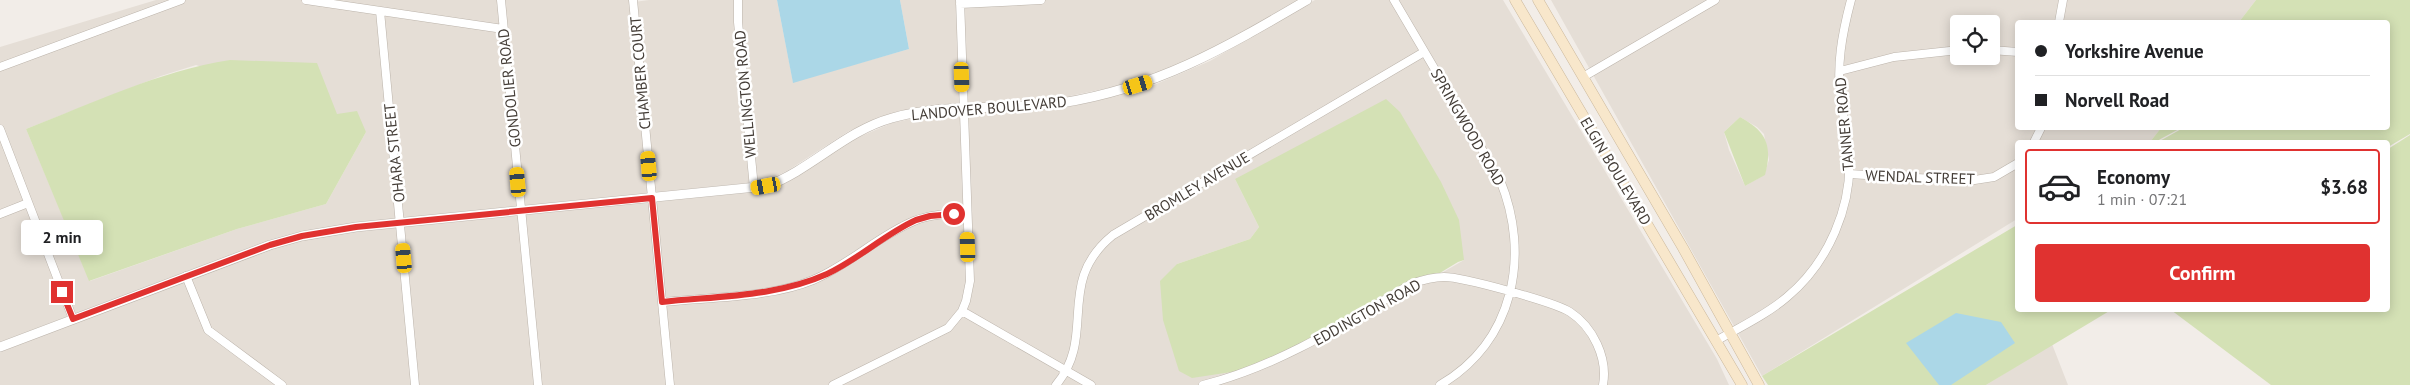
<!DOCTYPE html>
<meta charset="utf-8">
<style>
:root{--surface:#fff;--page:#f6f6f6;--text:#202124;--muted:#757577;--line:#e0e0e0;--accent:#e03230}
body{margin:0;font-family:"PT Sans",sans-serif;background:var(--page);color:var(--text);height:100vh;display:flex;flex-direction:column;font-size:19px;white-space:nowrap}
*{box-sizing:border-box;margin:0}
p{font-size:16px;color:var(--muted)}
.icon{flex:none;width:28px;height:28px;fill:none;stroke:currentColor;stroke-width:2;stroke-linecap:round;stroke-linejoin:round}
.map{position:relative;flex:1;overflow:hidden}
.panel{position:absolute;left:2015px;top:140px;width:375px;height:172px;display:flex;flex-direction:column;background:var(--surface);border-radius:5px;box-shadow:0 2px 12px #0003}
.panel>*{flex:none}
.hud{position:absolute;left:2015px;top:20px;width:375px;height:110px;border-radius:5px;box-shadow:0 2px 12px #0003;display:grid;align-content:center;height:110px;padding:0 20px;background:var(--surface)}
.fabs{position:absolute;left:1950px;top:15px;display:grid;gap:10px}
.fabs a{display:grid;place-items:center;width:50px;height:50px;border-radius:5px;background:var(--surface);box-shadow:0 2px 12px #0003;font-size:25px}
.end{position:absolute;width:22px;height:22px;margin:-11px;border:6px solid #e03230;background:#fff;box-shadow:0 0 0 2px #fff}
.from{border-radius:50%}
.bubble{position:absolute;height:35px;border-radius:5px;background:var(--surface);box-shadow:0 2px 12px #0003;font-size:16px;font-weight:800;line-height:35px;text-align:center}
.car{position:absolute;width:15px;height:30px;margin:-15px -8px;border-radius:6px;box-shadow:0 0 4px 1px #0007;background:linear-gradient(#f5c518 24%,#345 0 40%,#f5c518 0 76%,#345 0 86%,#f5c518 0)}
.hud b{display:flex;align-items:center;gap:18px;height:48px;font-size:19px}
.hud b+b{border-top:1px solid var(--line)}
.hud i{width:12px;height:12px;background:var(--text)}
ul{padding:9px 0 0;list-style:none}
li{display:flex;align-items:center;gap:15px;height:75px;margin:0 10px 8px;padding:0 10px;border:2px solid var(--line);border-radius:5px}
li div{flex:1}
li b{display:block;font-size:19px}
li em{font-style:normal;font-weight:800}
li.on{border-color:var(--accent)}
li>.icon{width:45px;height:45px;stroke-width:1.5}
.button{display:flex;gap:10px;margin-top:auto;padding:10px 20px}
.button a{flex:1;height:58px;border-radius:5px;background:var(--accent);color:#fff;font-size:20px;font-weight:800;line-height:58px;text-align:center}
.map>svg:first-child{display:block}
</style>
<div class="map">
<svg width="2410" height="385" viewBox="0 0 2410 385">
<rect width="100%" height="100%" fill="#f2ede8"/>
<path fill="#e5ded6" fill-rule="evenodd" d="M156,0H633L634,2L649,0H777L793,82L909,49L900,0H1298L1233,38L1180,65L1123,85L1060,98L930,106L890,114L849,131L787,171L766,181L356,222L301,231L269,240L0,342V47ZM196,65L337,114L366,132L326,204L237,229L90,281L26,129L161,76Z
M1315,0H1503L1717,359L1729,385H0V352L271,249L302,240L356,232L767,191L791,180L852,140L892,123L929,115L1060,108L1093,102L1154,85L1210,61ZM1235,179L1464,260L1402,296L1300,346L1177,264L1250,239L1259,227Z
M1551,0H2256L2239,22H2018V128H2161L2150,142H2018L2017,219L1762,376ZM1959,24H1991V56H1959ZM1740,117L1757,127L1764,134L1769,160L1764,175L1745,186L1729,150L1724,132Z
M2052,344L2068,385H1986Z"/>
<path fill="#d4e1b5" d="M2256,0H2410V134L2388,147V142H2158L2183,128H2388V22H2239Z
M230,60L317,63L337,114L357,111L366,132L326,204L237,229L89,281L26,129C93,103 159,71 230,60Z
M1386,99L1400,112L1441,182L1459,220L1464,260L1458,262L1402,296L1301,346L1238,371L1192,378L1179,371L1163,320L1160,281L1177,264L1250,239L1259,227L1235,179Z
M1740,117C1766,131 1773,145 1765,175L1745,186L1724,132Z
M2161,128H2181L2155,142H2150Z
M2410,135V385H2271L2171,310H2388V149Z
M2017,225L2018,310H2111L1986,385H1768L1762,376Z"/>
<path fill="#abd7e7" d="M777,0H900L909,49L793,83Z
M1956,313L2001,322L2015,343L1951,385H1939L1906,343Z"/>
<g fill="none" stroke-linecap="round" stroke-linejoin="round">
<g stroke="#bcb4ab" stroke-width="9">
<path id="minor" d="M306,0L503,29
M501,0L538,385
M633,0L670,385
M738,0V22L754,188
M1394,0L1500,180C1531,255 1514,342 1440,385
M960,4L1041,0
M380,11L415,385
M2059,22L2063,0
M1991,50L2018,52
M0,67L181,0
M1840,71L1894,57L1959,50
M1583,77L1715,0
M0,129L73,319
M2034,142L2041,128
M1849,174L1968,181L1994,177L2018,163
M0,214L28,203
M186,276L208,330L282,385
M662,302C708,297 770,298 813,280C849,265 878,236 914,221C931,214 949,214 967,213
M962,311L1091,385
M1716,341C1740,327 1766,315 1787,297C1828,263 1853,206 1849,153C1848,135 1843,118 1841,100C1836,66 1842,34 1851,0
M833,385L948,328L962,311L966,301L970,281L960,0
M1056,385C1098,335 1054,283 1113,235L1424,52
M1203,385C1279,366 1344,324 1411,284C1422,280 1432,277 1444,277C1463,277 1554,302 1570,312C1593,327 1608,358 1603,385"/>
</g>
<g stroke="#bcb4ab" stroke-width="10">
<path id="tertiary" d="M0,347L270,245L302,236L356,227L767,186C812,169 845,131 892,118C947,102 1005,111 1061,103C1157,88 1225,48 1307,0"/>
</g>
<g stroke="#ccb99c" stroke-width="11">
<path id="secondary" d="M1515,0L1742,385
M1538,0L1683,248L1759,385"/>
</g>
<use href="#minor" stroke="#fff" stroke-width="8"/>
<use href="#tertiary" stroke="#fff" stroke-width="9"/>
<use href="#secondary" stroke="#f8e7cb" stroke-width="10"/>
</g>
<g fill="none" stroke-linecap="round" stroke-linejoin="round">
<path stroke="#e03230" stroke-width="6" d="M62,292L73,319L270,245L302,236L356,227L652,198L662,302C717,296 776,297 827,274C859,259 885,234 916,220L930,216L954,214"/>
</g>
<g text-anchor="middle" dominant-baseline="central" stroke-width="5" stroke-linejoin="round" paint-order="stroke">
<g font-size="15" fill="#443d37" stroke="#fff">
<text transform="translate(640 73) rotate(-95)">CHAMBER COURT</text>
<text transform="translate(509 88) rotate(-96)">GONDOLIER ROAD</text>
<text transform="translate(745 94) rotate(-95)">WELLINGTON ROAD</text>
<text transform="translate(989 108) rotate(-5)">LANDOVER BOULEVARD</text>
<text transform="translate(1844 124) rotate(-95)">TANNER ROAD</text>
<text transform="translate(1468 127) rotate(60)">SPRINGWOOD ROAD</text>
<text transform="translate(394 153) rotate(-96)">OHARA STREET</text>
<text transform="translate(1616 171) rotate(59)">ELGIN BOULEVARD</text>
<text transform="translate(1920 177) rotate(2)">WENDAL STREET</text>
<text transform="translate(1197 186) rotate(-31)">BROMLEY AVENUE</text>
<text transform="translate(1367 312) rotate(-29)">EDDINGTON ROAD</text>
</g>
</g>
</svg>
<div class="fabs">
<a><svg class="icon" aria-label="locate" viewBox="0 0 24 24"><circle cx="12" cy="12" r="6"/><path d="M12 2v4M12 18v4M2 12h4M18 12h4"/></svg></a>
</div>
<i class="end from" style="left:954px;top:214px"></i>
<i class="end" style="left:62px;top:292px"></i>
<div class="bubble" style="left:21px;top:220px;width:82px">2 min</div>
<i class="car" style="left:962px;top:77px;rotate:178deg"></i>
<i class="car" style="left:1138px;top:85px;rotate:73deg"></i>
<i class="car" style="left:649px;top:166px;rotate:355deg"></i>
<i class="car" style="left:518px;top:182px;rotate:355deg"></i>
<i class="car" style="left:766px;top:186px;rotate:260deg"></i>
<i class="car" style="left:968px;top:247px;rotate:358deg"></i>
<i class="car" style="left:404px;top:258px;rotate:355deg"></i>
<div class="hud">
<b><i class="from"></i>Yorkshire Avenue</b>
<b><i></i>Norvell Road</b>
</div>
<section class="panel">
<ul>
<li class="on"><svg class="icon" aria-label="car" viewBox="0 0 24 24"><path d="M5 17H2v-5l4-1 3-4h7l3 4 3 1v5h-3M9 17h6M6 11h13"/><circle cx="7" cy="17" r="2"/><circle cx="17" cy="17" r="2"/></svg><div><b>Economy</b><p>1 min · 07:21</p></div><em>$3.68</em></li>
</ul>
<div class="button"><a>Confirm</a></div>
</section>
</div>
